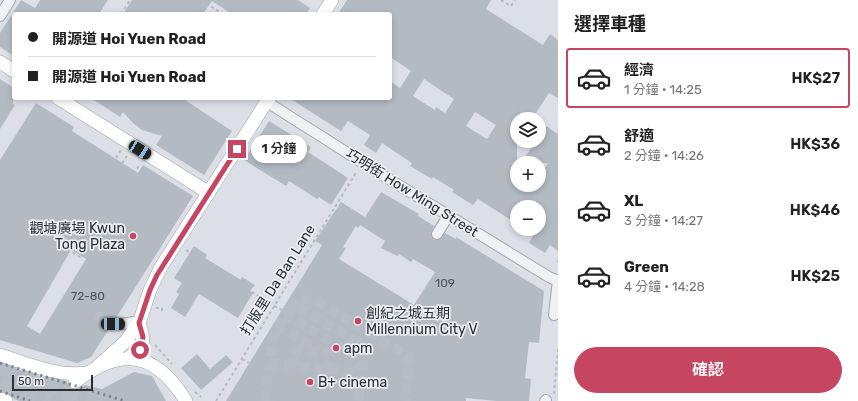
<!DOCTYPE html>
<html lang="zh-TW">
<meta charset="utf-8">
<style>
:root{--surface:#fff;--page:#f2f2f2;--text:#222;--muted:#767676;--line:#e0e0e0;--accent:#c64560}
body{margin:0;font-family:Rubik,"Noto Sans TC",sans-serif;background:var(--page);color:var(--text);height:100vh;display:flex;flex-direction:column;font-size:15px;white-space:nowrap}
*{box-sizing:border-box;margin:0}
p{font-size:13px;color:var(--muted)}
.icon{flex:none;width:22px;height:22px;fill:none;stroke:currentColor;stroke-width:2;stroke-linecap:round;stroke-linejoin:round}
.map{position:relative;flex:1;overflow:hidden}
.drawer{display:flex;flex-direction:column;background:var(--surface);width:300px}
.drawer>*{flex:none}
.banner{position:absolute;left:12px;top:12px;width:380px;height:88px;border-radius:4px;box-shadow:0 2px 6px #0003;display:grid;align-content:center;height:88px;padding:0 16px;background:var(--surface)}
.buttons{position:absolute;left:510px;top:112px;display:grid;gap:8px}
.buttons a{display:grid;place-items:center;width:36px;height:36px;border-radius:50%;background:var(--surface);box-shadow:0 2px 6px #0003;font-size:20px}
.scale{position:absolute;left:12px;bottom:10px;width:81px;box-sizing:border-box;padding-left:4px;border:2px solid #272f3b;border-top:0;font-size:11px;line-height:14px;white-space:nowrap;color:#272f3b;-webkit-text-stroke:3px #ebeff3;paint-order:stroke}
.end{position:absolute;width:18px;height:18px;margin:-9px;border:5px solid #c64560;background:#fff;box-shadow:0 0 0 2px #fff}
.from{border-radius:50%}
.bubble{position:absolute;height:28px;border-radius:14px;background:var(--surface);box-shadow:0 2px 6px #0003;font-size:13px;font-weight:600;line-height:28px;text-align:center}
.car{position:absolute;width:12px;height:24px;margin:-12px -6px;border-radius:5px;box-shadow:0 0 3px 1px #0007;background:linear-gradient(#222 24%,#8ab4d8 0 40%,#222 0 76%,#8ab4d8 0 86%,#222 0)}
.banner b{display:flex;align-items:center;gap:14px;height:38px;font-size:15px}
.banner b+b{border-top:1px solid var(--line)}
.banner i{width:10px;height:10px;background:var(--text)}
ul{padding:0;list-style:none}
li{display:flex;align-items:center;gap:12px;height:60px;margin:0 8px 6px;padding:0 8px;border:2px solid transparent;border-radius:4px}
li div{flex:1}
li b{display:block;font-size:15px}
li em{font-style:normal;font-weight:600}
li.current{border-color:var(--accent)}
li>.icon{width:36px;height:36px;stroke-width:1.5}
h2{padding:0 16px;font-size:18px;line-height:48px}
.primary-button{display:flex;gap:8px;margin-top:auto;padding:8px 16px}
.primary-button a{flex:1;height:46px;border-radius:24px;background:var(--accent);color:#fff;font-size:16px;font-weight:600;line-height:46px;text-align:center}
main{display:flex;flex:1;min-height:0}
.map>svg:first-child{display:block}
</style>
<main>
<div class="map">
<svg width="558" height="401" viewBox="0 0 558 401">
<rect width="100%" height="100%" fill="#dce0e6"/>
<path fill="#b4bac2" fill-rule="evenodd" d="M21,0L35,8L40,0H108L99,14H14V56L0,47V33Z
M132,0H298L310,8L306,14H232L212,1L203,14H123Z
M347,0H491L486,9L543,45L550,34L558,40V98L549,93L532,119H517V185H539V177L548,163H521L536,141H539V136L546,126L558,134V251L550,245L545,253L529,243L533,236L522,229H539V207H517V224L478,199L473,205L452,192L454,190L433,177L432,179L410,166L412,163L382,143L376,153L364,145L370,135L348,121L341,131L289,98H390V81L400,88L411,71L390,57V14H338ZM424,79L454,99L445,113L436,107L435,110L413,96ZM475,112L496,125L487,139L466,126Z
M0,79L14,88L13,104L15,105L0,129Z
M91,98H182L232,131L204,175L156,145L162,136L142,130L133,123L123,112L120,117Z
M36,103L74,127L72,131L138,173L143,165L193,196L116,318H110L108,320L107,324L109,329L91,357L77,363L0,340V160ZM71,250L86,259L40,334L27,326Z
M269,121L311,147L308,152L348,178L331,205L319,197L317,199L289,181L286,186L244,160Z
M381,192L419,214L418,216L434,226L431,233L432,237L434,240L440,239L445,233L456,239V237L544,291L539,343L529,342L525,378L531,379L529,401H496L466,398V401H226L322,245L315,241L341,202L365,217ZM360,225L385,241L381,248L397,256L399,254L411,262L413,259L435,272L414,305L339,259L346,248L343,247L356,226L358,228Z
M194,246L207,255L205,258L241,280L242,277L255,285L250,291L253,293L238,318L199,294L185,317L171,308L179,294L176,292L182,283L174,278Z
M197,354L210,369L226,355L233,362L201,390L181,368Z
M0,363L40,377L67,381L69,387L75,390L85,385L102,389L134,372L152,376L166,401H19L14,399L9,394L0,391Z"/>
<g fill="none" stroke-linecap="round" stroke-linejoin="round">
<path stroke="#b8bdc4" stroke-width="10" stroke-dasharray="10 5" stroke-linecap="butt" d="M291,309L300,299H313L408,356L409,365L405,401
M96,315L113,324
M283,318L291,317L356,358L362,369
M276,331L281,328L287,330L319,351
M269,363L351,372L360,382
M298,366L293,362L294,354L299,350L327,352L331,356L330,365L324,369
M265,401L272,341L276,331L291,309L300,308L359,343L365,354L358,401"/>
<path stroke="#b8bdc4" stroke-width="13" stroke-dasharray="13 6" stroke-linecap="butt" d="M66,401L68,393L75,382"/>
<path stroke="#b8bdc4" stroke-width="15" stroke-dasharray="15 8" stroke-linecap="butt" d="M0,368L83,395L107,401
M0,385L51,401"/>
<g stroke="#a2a7af" stroke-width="12">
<path id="minor" d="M0,16L10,0
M267,102L379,173L549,277L558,281
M437,234L448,216
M554,315L558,280
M113,324H122L140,321
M545,401L546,400"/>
</g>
<g stroke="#9ca6b1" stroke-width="14">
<path id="major" d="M323,14L332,0
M0,62L14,71
M58,98L209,193
M0,355C28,364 57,377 87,373
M128,358C145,350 145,340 139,323
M98,366L125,342L139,323L150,290L161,267L269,98
M75,382C121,346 155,351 186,401
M0,399L6,401"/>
</g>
<path stroke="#b7bbc0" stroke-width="2" stroke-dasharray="3 3" stroke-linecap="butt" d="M201,0L223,14
M501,0L511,6L515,0
M121,14L130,0
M122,163L127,156
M0,210L80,257L140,164
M105,218L62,190L46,216L70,232L121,150
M186,250L269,303
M324,250L326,247
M557,262L558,261
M156,308H162V313
M155,345L172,364
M242,359L249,363
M243,388L247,389L246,401
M195,392L201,397
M247,393L238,392L239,383L249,384
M554,394L558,349
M216,401L357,171
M274,401V400"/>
<use href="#minor" stroke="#eff1f4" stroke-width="10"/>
<use href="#major" stroke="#fff" stroke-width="13"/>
<path stroke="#77818e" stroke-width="3" stroke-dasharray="2 4" stroke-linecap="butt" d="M0,363L125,401
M0,391L30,401"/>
<path stroke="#b7bbc0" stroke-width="2" stroke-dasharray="3 3" stroke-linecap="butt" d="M269,303L282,310"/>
</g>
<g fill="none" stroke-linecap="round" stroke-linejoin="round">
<path stroke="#c64560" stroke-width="5" d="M140,350L143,337L139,323L150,290L157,275L237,149"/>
</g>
<g fill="#c64560" stroke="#ebeff3" stroke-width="1.5">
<circle cx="133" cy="236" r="4"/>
<circle cx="358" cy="321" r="4"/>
<circle cx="336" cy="348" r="4"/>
<circle cx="310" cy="382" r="4"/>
</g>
<g text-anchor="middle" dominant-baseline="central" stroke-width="3.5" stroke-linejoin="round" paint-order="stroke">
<g font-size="12" fill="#4a525d">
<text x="445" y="283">109</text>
<text x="88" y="296">72-80</text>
</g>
<g font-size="14" fill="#272f3b" stroke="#ebeff3">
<text transform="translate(412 193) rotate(32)">巧明街 How Ming Street</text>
<text transform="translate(278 280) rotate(-58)">打版里 Da Ban Lane</text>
</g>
<g font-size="14" fill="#272f3b" stroke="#ebeff3" text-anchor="start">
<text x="125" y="228" text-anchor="end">觀塘廣場 Kwun<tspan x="125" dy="16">Tong Plaza</tspan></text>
<text x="366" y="313">創紀之城五期<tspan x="366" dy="16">Millennium City V</tspan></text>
<text x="344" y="348">apm</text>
<text x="318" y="382">B+ cinema</text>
</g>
</g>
</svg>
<div class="buttons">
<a><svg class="icon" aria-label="layers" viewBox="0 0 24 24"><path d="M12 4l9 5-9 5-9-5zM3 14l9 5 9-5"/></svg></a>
<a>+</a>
<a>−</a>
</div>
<div class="scale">50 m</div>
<i class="end from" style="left:140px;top:350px"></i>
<i class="end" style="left:237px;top:149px"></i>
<div class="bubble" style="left:251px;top:135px;width:56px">1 分鐘</div>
<i class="car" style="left:140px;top:150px;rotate:122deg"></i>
<i class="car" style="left:113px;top:324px;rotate:91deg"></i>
<div class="banner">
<b><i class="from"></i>開源道 Hoi Yuen Road</b>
<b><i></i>開源道 Hoi Yuen Road</b>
</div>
</div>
<section class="drawer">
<h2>選擇車種</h2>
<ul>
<li class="current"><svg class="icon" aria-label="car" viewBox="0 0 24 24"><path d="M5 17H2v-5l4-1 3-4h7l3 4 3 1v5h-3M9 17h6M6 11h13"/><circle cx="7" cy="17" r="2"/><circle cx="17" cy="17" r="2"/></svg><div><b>經濟</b><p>1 分鐘 · 14:25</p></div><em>HK$27</em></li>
<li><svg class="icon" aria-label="car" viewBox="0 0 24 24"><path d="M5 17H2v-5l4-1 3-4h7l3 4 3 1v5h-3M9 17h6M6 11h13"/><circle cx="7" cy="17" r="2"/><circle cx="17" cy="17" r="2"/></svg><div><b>舒適</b><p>2 分鐘 · 14:26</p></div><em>HK$36</em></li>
<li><svg class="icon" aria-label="car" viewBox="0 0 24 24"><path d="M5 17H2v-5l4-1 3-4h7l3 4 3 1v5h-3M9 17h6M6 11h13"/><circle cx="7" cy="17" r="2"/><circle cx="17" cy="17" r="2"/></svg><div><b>XL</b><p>3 分鐘 · 14:27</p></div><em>HK$46</em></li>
<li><svg class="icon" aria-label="car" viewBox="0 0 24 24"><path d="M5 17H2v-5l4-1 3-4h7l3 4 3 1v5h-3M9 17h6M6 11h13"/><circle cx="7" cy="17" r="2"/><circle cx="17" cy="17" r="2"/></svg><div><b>Green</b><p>4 分鐘 · 14:28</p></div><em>HK$25</em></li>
</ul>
<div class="primary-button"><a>確認</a></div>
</section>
</main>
